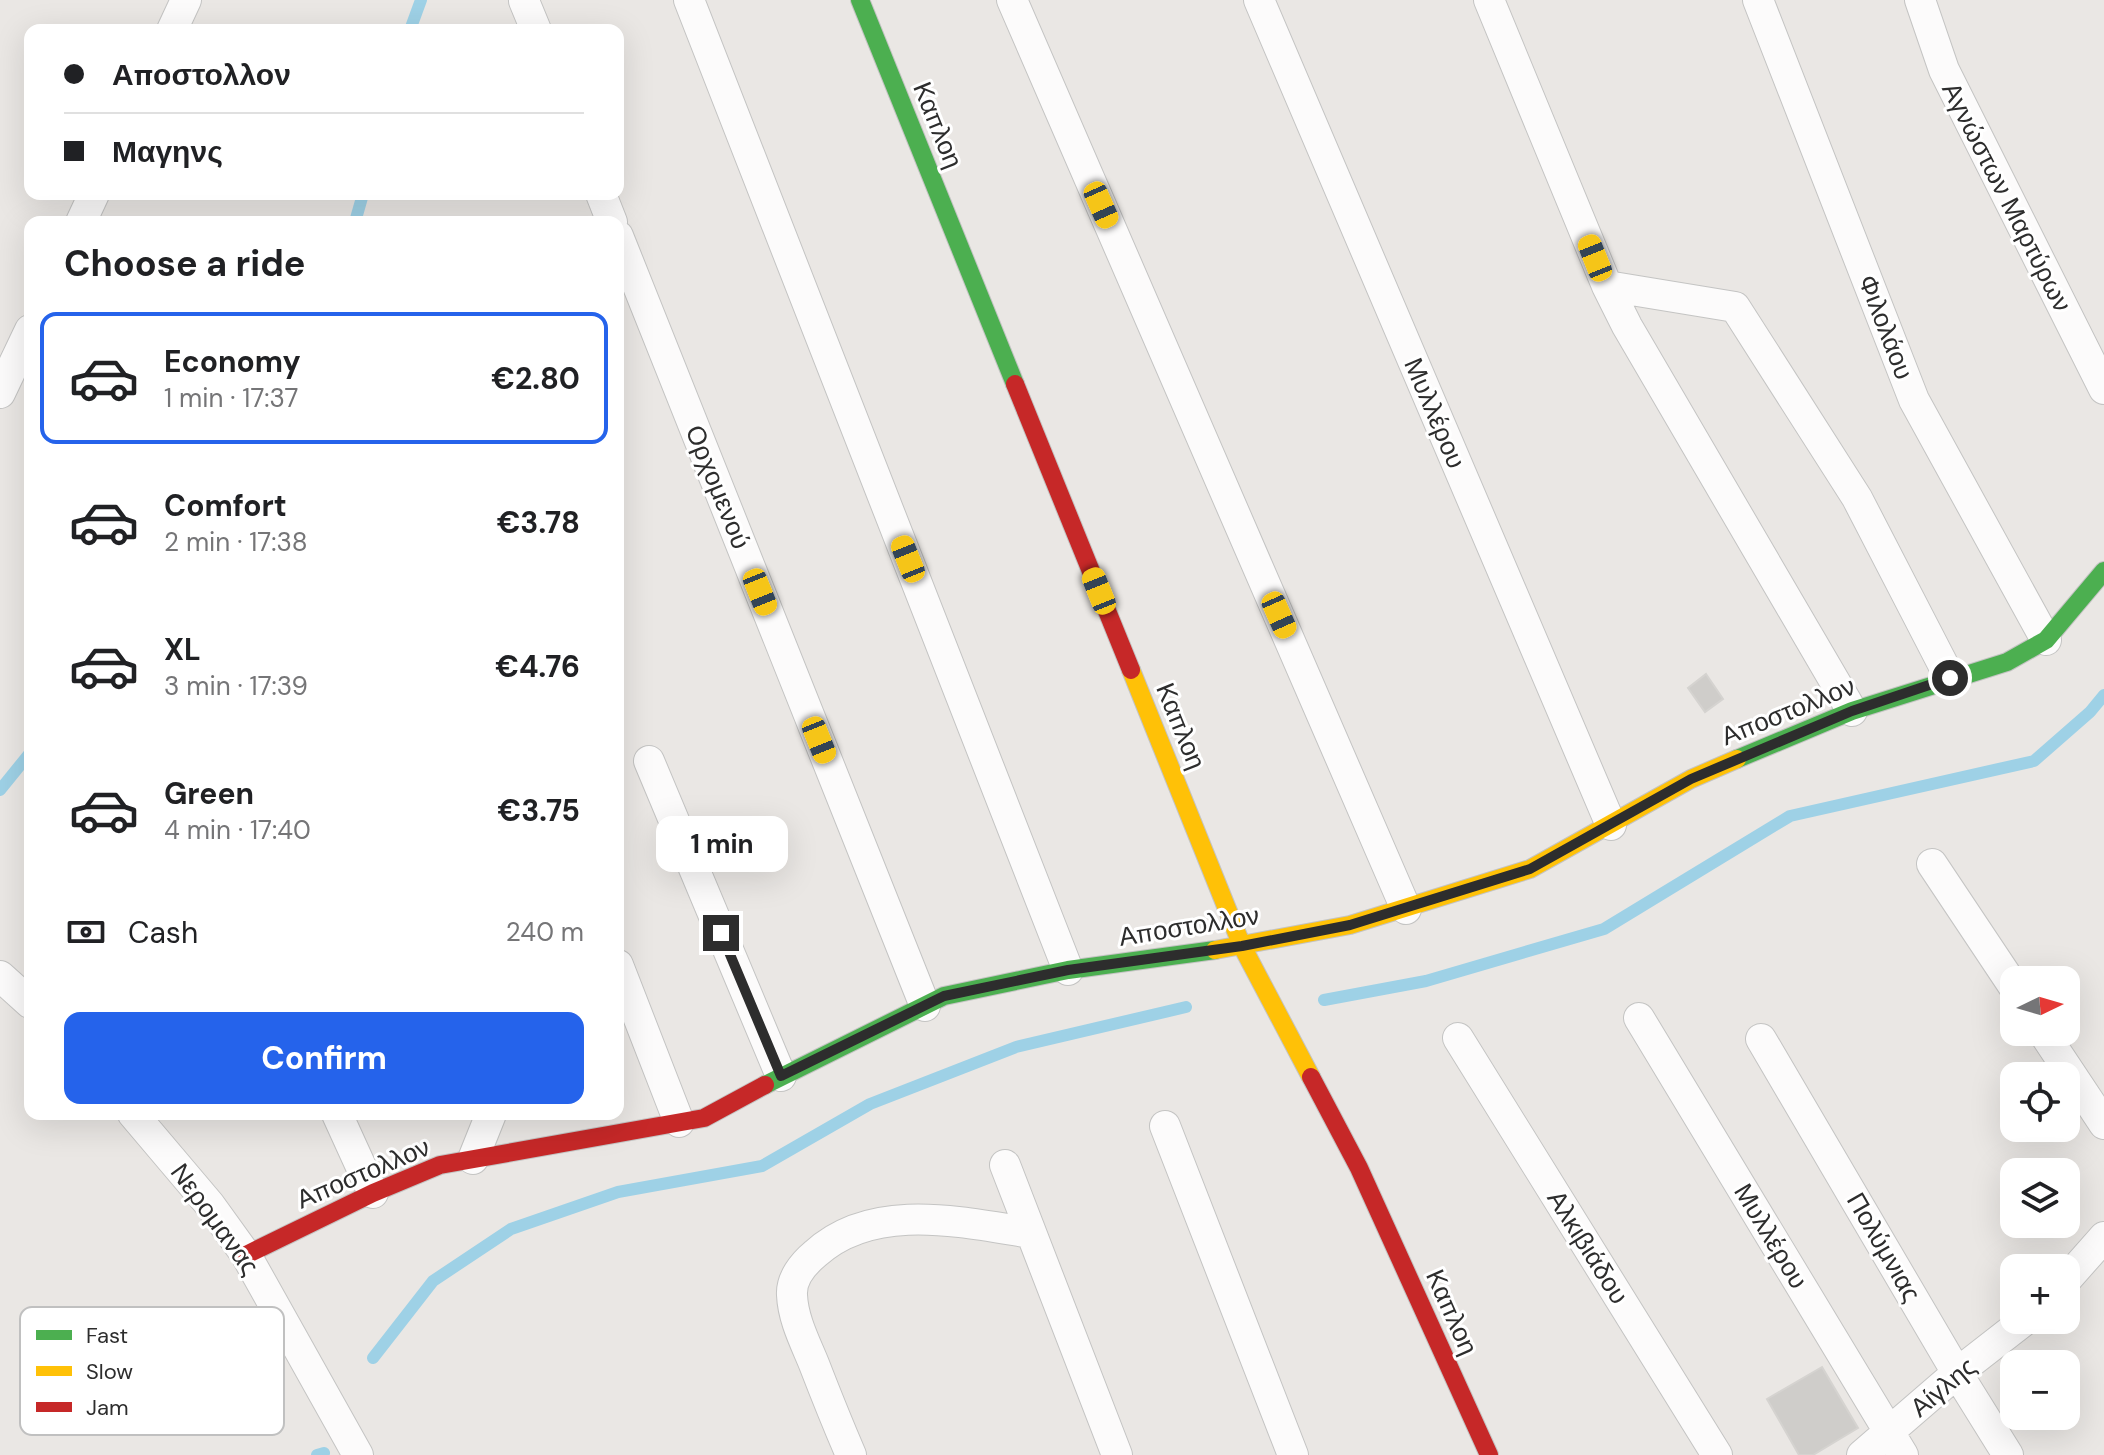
<!DOCTYPE html>
<meta charset="utf-8">
<style>
:root{--surface:#fff;--page:#f2f2f2;--text:#202124;--muted:#757577;--line:#e0e0e0;--accent:#2563eb}
body{margin:0;font-family:"DM Sans",sans-serif;background:var(--page);color:var(--text);height:100vh;display:flex;flex-direction:column;font-size:30px;white-space:nowrap}
*{box-sizing:border-box;margin:0}
p{font-size:26px;color:var(--muted)}
.icon{flex:none;width:44px;height:44px;fill:none;stroke:currentColor;stroke-width:2;stroke-linecap:round;stroke-linejoin:round}
.map{position:relative;flex:1;overflow:hidden}
.side{position:absolute;left:24px;top:216px;width:600px;height:904px;display:flex;flex-direction:column;background:var(--surface);border-radius:16px;box-shadow:0 8px 32px #0002}
.side>*{flex:none}
.banner{position:absolute;left:24px;top:24px;width:600px;height:176px;border-radius:16px;box-shadow:0 8px 32px #0002;display:grid;align-content:center;height:176px;padding:0 40px;background:var(--surface)}
.needle{width:52px;rotate:85deg}
.controls{position:absolute;left:2000px;top:966px;display:grid;gap:16px}
.controls a{display:grid;place-items:center;width:80px;height:80px;border-radius:16px;background:var(--surface);box-shadow:0 8px 32px #0002;font-size:40px}
.end{position:absolute;width:36px;height:36px;margin:-18px;border:10px solid #2d2d2d;background:#fff;box-shadow:0 0 0 4px #fff}
.from{border-radius:50%}
.bubble{position:absolute;height:56px;border-radius:16px;background:var(--surface);box-shadow:0 8px 32px #0002;font-size:26px;font-weight:700;line-height:56px;text-align:center}
.car{position:absolute;width:24px;height:48px;margin:-24px -12px;border-radius:10px;box-shadow:0 0 6px 2px #0007;background:linear-gradient(#f5c518 24%,#345 0 40%,#f5c518 0 76%,#345 0 86%,#f5c518 0)}
.banner b{display:flex;align-items:center;gap:28px;height:76px;font-size:30px}
.banner b+b{border-top:2px solid var(--line)}
.banner i{width:20px;height:20px;background:var(--text)}
ul{padding:0;list-style:none}
li{display:flex;align-items:center;gap:24px;height:132px;margin:0 16px 12px;padding:0 24px;border:4px solid transparent;border-radius:16px}
li div{flex:1}
li b{display:block;font-size:30px}
li em{font-style:normal;font-weight:700}
li.selected{border-color:var(--accent)}
li>.icon{width:72px;height:72px;stroke-width:1.5}
h2{padding:0 40px;font-size:36px;line-height:96px}
.pay{display:flex;align-items:center;gap:20px;height:88px;padding:0 40px;font-size:30px}
.pay p{margin-inline-start:auto}
.button{display:flex;gap:16px;margin-top:auto;padding:16px 40px}
.button a{flex:1;height:92px;border-radius:16px;background:var(--accent);color:#fff;font-size:32px;font-weight:700;line-height:92px;text-align:center}
.map>svg:first-child{display:block}
</style>
<div class="map">
<svg width="2104" height="1455" viewBox="0 0 2104 1455">
<rect width="100%" height="100%" fill="#eae7e4"/>
<g fill="none" stroke-linecap="round" stroke-linejoin="round">
<path stroke="#9ed1e6" stroke-width="12" d="M410,30L421,0
M355,222L363,194
M0,790L30,753
M1324,1000L1426,981L1604,929L1790,816L2034,761L2090,712L2104,695
M373,1358L433,1281L511,1229L618,1192L762,1166L870,1104L1016,1047L1186,1007
M317,1455L324,1453"/>
</g>
<path fill="#cfcdca" stroke="#d5d3d0" stroke-width="2" d="M1706,674L1723,699L1705,712L1688,688Z
M1822,1367L1858,1428L1813,1455H1799L1767,1399Z"/>
<g fill="none" stroke-linecap="round" stroke-linejoin="round">
<g stroke="#c4c4c3" stroke-width="32">
<path id="street" d="M689,0L1068,970
M1012,0L1406,909
M1259,0L1611,825
M1489,0L1607,286L1627,326L1852,711
M1758,0L1914,400L2046,640
M1920,0L1944,70L2104,389
M524,1L536,30
M172,30L186,0
M601,194L612,222
M81,222L94,194
M618,236L925,1006
M1607,286L1735,307L1857,498L1950,678
M0,393L30,330
M649,761L781,1076
M1932,864L2014,987
M618,965L679,1122
M0,976L30,1003
M1639,1018L1903,1455
M2043,1032L2104,1124
M1458,1038L1717,1455
M1761,1039L1957,1373L2008,1455
M133,1114L210,1205L246,1255L358,1455
M337,1114L373,1193
M1165,1126L1293,1455
M473,1159L491,1114
M1005,1165L1117,1455
M2066,1280L2104,1237
M851,1455C838,1425 826,1395 814,1364C805,1342 793,1319 792,1295C791,1279 803,1264 815,1254C873,1201 961,1222 1031,1233
M1862,1455L1957,1373L2025,1320"/>
</g>
<g stroke="#c4c4c3" stroke-width="20">
<path id="fast" d="M860,0L1015,384
M1737,759L1852,711L2007,662L2046,640L2104,571
M765,1085L944,996L1068,970L1215,950"/>
</g>
<g stroke="#c4c4c3" stroke-width="20">
<path id="slow" d="M1131,670L1242,946L1311,1077
M1215,950L1350,925L1530,869L1691,779L1737,759"/>
</g>
<g stroke="#c4c4c3" stroke-width="20">
<path id="jam" d="M1015,384L1131,670
M1311,1077L1359,1168L1489,1455
M246,1255L373,1193L440,1165L704,1118L765,1085"/>
</g>
<use href="#street" stroke="#fcfbfb" stroke-width="30"/>
<use href="#fast" stroke="#4caf50" stroke-width="18"/>
<use href="#slow" stroke="#ffc107" stroke-width="18"/>
<use href="#jam" stroke="#c62828" stroke-width="18"/>
</g>
<g fill="none" stroke-linecap="round" stroke-linejoin="round">
<path stroke="#2d2d2d" stroke-width="10" d="M721,933L781,1076L944,996L1068,970L1242,946L1350,925L1530,869L1691,779L1852,711L1950,678"/>
</g>
<g text-anchor="middle" dominant-baseline="central" stroke-width="6" stroke-linejoin="round" paint-order="stroke">
<g font-size="26" fill="#2d2d2d" stroke="#fff">
<text transform="translate(938 125) rotate(68)">Καπλοη</text>
<text transform="translate(2007 197) rotate(63)">Αγνώστων Μαρτύρων</text>
<text transform="translate(1886 327) rotate(69)">Φιλολάου</text>
<text transform="translate(1435 413) rotate(67)">Μυλλέρου</text>
<text transform="translate(718 487) rotate(68)">Ορχομενού</text>
<text transform="translate(1788 711) rotate(-22)">Αποστολλον</text>
<text transform="translate(1181 726) rotate(68)">Καπλοη</text>
<text transform="translate(1189 926) rotate(-9)">Αποστολλον</text>
<text transform="translate(363 1173) rotate(-23)">Αποστολλον</text>
<text transform="translate(215 1219) rotate(54)">Νερομανας</text>
<text transform="translate(1771 1236) rotate(59)">Μυλλέρου</text>
<text transform="translate(1588 1247) rotate(58)">Αλκιβιάδου</text>
<text transform="translate(1884 1247) rotate(60)">Πολύμνιας</text>
<text transform="translate(1452 1312) rotate(66)">Καπλοη</text>
<text transform="translate(1943 1387) rotate(-40)">Αίγλης</text>
</g>
</g>
<rect x="20" y="1307" width="264" height="128" rx="12" fill="#fff" stroke="#c0c0c0" stroke-width="2"/>
<rect x="36" y="1330" width="36" height="10" fill="#4caf50"/>
<rect x="36" y="1366" width="36" height="10" fill="#ffc107"/>
<rect x="36" y="1402" width="36" height="10" fill="#c62828"/>
<g font-size="22" fill="#2d2d2d">
<text x="86" y="1343">Fast</text>
<text x="86" y="1379">Slow</text>
<text x="86" y="1415">Jam</text>
</g>
</svg>
<div class="controls">
<a><svg class="needle" viewBox="-14 -14 28 28"><path d="M0-13l5 13h-10z" fill="#e53935"/><path d="M0 13l5-13h-10z" fill="#757577"/></svg></a>
<a><svg class="icon" aria-label="locate" viewBox="0 0 24 24"><circle cx="12" cy="12" r="6"/><path d="M12 2v4M12 18v4M2 12h4M18 12h4"/></svg></a>
<a><svg class="icon" aria-label="layers" viewBox="0 0 24 24"><path d="M12 4l9 5-9 5-9-5zM3 14l9 5 9-5"/></svg></a>
<a>+</a>
<a>−</a>
</div>
<i class="end from" style="left:1950px;top:678px"></i>
<i class="end" style="left:721px;top:933px"></i>
<div class="bubble" style="left:656px;top:816px;width:132px">1 min</div>
<i class="car" style="left:1101px;top:205px;rotate:156deg"></i>
<i class="car" style="left:1595px;top:258px;rotate:338deg"></i>
<i class="car" style="left:908px;top:559px;rotate:338deg"></i>
<i class="car" style="left:1099px;top:591px;rotate:338deg"></i>
<i class="car" style="left:760px;top:592px;rotate:158deg"></i>
<i class="car" style="left:1279px;top:615px;rotate:156deg"></i>
<i class="car" style="left:819px;top:740px;rotate:158deg"></i>
<div class="banner">
<b><i class="from"></i>Αποστολλον</b>
<b><i></i>Μαγηνς</b>
</div>
<section class="side">
<h2>Choose a ride</h2>
<ul>
<li class="selected"><svg class="icon" aria-label="car" viewBox="0 0 24 24"><path d="M5 17H2v-5l4-1 3-4h7l3 4 3 1v5h-3M9 17h6M6 11h13"/><circle cx="7" cy="17" r="2"/><circle cx="17" cy="17" r="2"/></svg><div><b>Economy</b><p>1 min · 17:37</p></div><em>€2.80</em></li>
<li><svg class="icon" aria-label="car" viewBox="0 0 24 24"><path d="M5 17H2v-5l4-1 3-4h7l3 4 3 1v5h-3M9 17h6M6 11h13"/><circle cx="7" cy="17" r="2"/><circle cx="17" cy="17" r="2"/></svg><div><b>Comfort</b><p>2 min · 17:38</p></div><em>€3.78</em></li>
<li><svg class="icon" aria-label="car" viewBox="0 0 24 24"><path d="M5 17H2v-5l4-1 3-4h7l3 4 3 1v5h-3M9 17h6M6 11h13"/><circle cx="7" cy="17" r="2"/><circle cx="17" cy="17" r="2"/></svg><div><b>XL</b><p>3 min · 17:39</p></div><em>€4.76</em></li>
<li><svg class="icon" aria-label="car" viewBox="0 0 24 24"><path d="M5 17H2v-5l4-1 3-4h7l3 4 3 1v5h-3M9 17h6M6 11h13"/><circle cx="7" cy="17" r="2"/><circle cx="17" cy="17" r="2"/></svg><div><b>Green</b><p>4 min · 17:40</p></div><em>€3.75</em></li>
</ul>
<div class="pay"><svg class="icon" aria-label="cash" viewBox="0 0 24 24"><path d="M3 7h18v10H3z"/><circle cx="12" cy="12" r="2"/></svg>Cash<p>240 m</p></div>
<div class="button"><a>Confirm</a></div>
</section>
</div>
